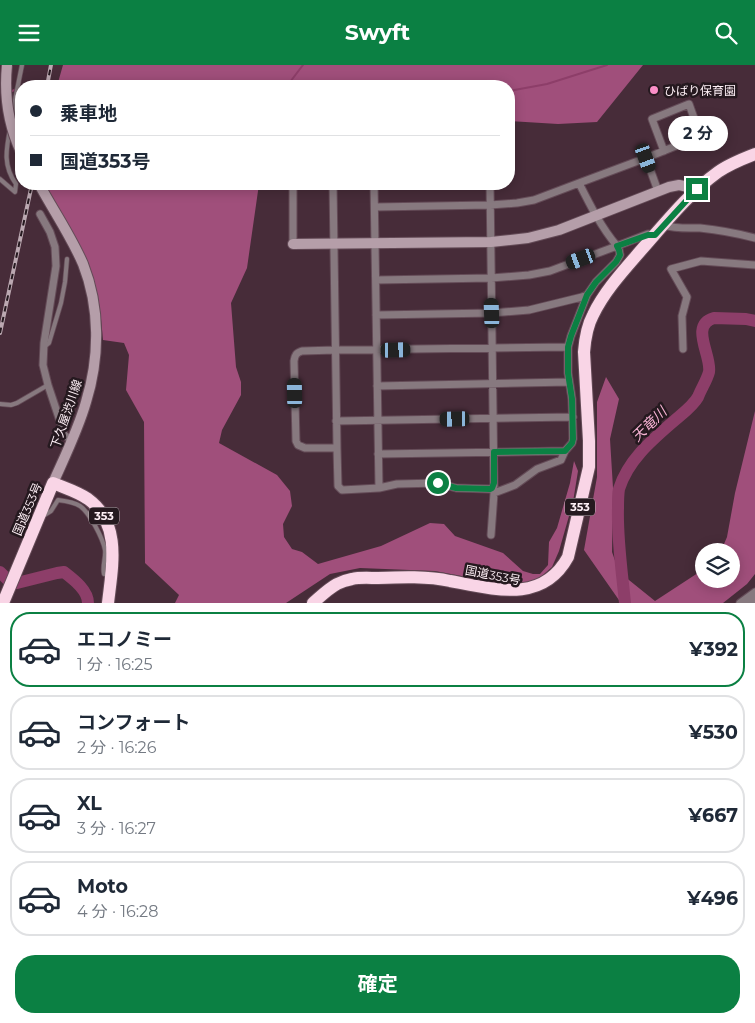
<!DOCTYPE html>
<html lang="ja">
<meta charset="utf-8">
<style>
:root{--surface:#fff;--page:#f6f6f7;--text:#1f2937;--muted:#747a83;--line:#e0e1e3;--accent:#0b8043}
body{margin:0;font-family:Montserrat,"Noto Sans JP",sans-serif;background:var(--page);color:var(--text);height:100vh;display:flex;flex-direction:column;font-size:19px;white-space:nowrap}
*{box-sizing:border-box;margin:0}
p{font-size:16px;color:var(--muted)}
.icon{flex:none;width:28px;height:28px;fill:none;stroke:currentColor;stroke-width:2;stroke-linecap:round;stroke-linejoin:round}
.map{position:relative;height:538px;overflow:hidden}
.details{display:flex;flex-direction:column;background:var(--surface);flex:1}
.details>*{flex:none}
.banner{position:absolute;left:15px;top:15px;width:500px;height:110px;border-radius:20px;box-shadow:0 2px 12px #0003;display:grid;align-content:center;height:110px;padding:0 15px;background:var(--surface)}
.controls{position:absolute;left:695px;top:478px;display:grid;gap:10px}
.controls a{display:grid;place-items:center;width:45px;height:45px;border-radius:50%;background:var(--surface);box-shadow:0 2px 12px #0003;font-size:25px}
.end{position:absolute;width:22px;height:22px;margin:-11px;border:6px solid #0b8043;background:#fff;box-shadow:0 0 0 2px #fff}
.from{border-radius:50%}
.bubble{position:absolute;height:35px;border-radius:18px;background:var(--surface);box-shadow:0 2px 12px #0003;font-size:16px;font-weight:700;line-height:35px;text-align:center}
.car{position:absolute;width:15px;height:30px;margin:-15px -8px;border-radius:6px;box-shadow:0 0 4px 1px #0007;background:linear-gradient(#222 24%,#8ab4d8 0 40%,#222 0 76%,#8ab4d8 0 86%,#222 0)}
.banner b{display:flex;align-items:center;gap:18px;height:48px;font-size:19px}
.banner b+b{border-top:1px solid var(--line)}
.banner i{width:12px;height:12px;background:var(--text)}
ul{padding:9px 0 0;list-style:none}
li{display:flex;align-items:center;gap:15px;height:75px;margin:0 10px 8px;padding:0 5px;border:2px solid var(--line);border-radius:20px}
li div{flex:1}
li b{display:block;font-size:19px}
li em{font-style:normal;font-weight:700}
li.current{border-color:var(--accent)}
li>.icon{width:45px;height:45px;stroke-width:1.5}
.cta{display:flex;gap:10px;margin-top:auto;padding:10px 15px}
.cta a{flex:1;height:58px;border-radius:20px;background:var(--accent);color:#fff;font-size:20px;font-weight:700;line-height:58px;text-align:center}
header{display:flex;justify-content:space-between;align-items:center;height:65px;padding:0 15px;background:var(--accent);color:#fff;font-size:22px;font-weight:700}
.map>svg:first-child{display:block}
</style>
<header><svg class="icon" aria-label="menu" viewBox="0 0 24 24"><path d="M4 6h16M4 12h16M4 18h16"/></svg>Swyft<svg class="icon" aria-label="search" viewBox="0 0 24 24"><circle cx="10" cy="10" r="6"/><path d="M15 15l6 6"/></svg></header>
<div class="map">
<svg width="755" height="538" viewBox="0 0 755 538">
<rect width="100%" height="100%" fill="#472c39"/>
<path fill="#a04f7b" d="M63,0H643L597,57L558,59L509,56V21H57Z
M45,119H259L247,203L231,238L236,302L241,317V330L222,365L219,378L277,410L290,426L292,441L283,459L284,472L292,484L302,487L318,499L381,481L430,458L444,459L455,471L503,488L523,506L533,509H540L548,500L549,477L557,463L570,418L574,396L578,406L573,437L559,486L552,502L536,516L518,520L482,515L435,506L360,503L330,509L286,538H175L179,530L145,498L144,357L126,325L129,290L124,278L103,275C101,251 99,227 90,205C78,175 60,147 45,119Z
M606,312L619,334L610,374L613,423L612,487L619,507L655,536L704,504V514H731V486H721L727,472L735,428L755,346V509L747,519L723,538H621L584,485L597,412V337Z"/>
<g fill="none" stroke-linecap="round" stroke-linejoin="round">
<path stroke="#8d3e69" stroke-width="2" d="M23,21C36,15 44,15 57,21
M287,21L303,0
M509,26L547,19L607,0
M10,27L21,22"/>
<path stroke="#8d3e69" stroke-width="12" d="M0,507L8,515L17,518L57,508L64,507C73,514 88,525 88,538
M625,538C622,507 617,474 618,443C618,437 618,430 619,424C628,395 652,375 674,356C682,349 693,341 698,332C701,324 707,315 709,307C712,291 689,260 714,253L746,254L755,256"/>
<g stroke="#644b57" stroke-width="5.5">
<path id="lane" d="M12,50L22,0
M0,114L15,127L16,119C3,101 6,85 10,64
M44,282L49,278L61,238L65,217L67,194
M0,339L11,340L17,338L48,320
M43,451L51,446L58,435C66,436 74,437 80,441C90,448 103,474 105,485C106,493 102,501 104,509L109,510"/>
</g>
<g stroke="#644b57" stroke-width="9">
<path id="street" d="M646,93L698,72L699,67L689,39L652,54L664,86
M579,118L646,93L658,126
M293,119V179
M333,119L337,383L338,421L342,425L379,423L397,419L438,418L456,423L490,424L492,423L494,421L490,119
M374,119L379,423
M375,142L490,140L517,138L534,135L579,118C590,140 601,162 617,181L550,206L529,210L491,213L376,215
M40,149L50,167L55,182L56,201L44,278L43,300L48,320L61,359L64,370L72,375
M664,160C675,164 688,163 700,163C719,165 736,168 755,173
M376,250L492,248L529,245L582,232L587,230
M683,284L682,251L687,232L671,204L701,196L755,200
M377,321L569,317
M336,356L573,352
M337,383H305L298,380L296,376L294,296C295,290 296,288 302,286L335,285L568,282
M378,389L565,386L572,378L573,374L572,334L568,308V282L571,271L587,230L596,217L616,197L620,190L619,185L617,181L648,169L655,170
M491,470L494,428L515,420L537,404L561,395L565,386
M740,538L755,527
M749,538L755,534"/>
</g>
<g stroke="#644b57" stroke-width="12">
<path id="secondary" d="M39,119C53,145 71,171 83,199C100,242 100,292 86,337C78,365 65,391 53,418
M293,179L491,177L528,173L559,165L669,122L679,120L697,124"/>
</g>
<g stroke="#644b57" stroke-width="14">
<path id="highway" d="M3,538L53,418C65,423 78,427 88,434C122,459 112,502 108,538
M313,538C321,531 328,524 337,519C341,517 347,515 352,514C360,512 370,513 378,513C401,512 428,511 450,516C497,525 543,538 568,492L589,402V376L584,287C585,274 587,261 593,250C605,225 625,204 643,183C666,157 689,128 718,107C729,99 742,94 755,89"/>
</g>
<use href="#lane" stroke="#87797f" stroke-width="4"/>
<use href="#street" stroke="#87797f" stroke-width="7"/>
<use href="#secondary" stroke="#b59ea9" stroke-width="10"/>
<use href="#highway" stroke="#f9d5e6" stroke-width="12"/>
<g stroke="#bba8b1" stroke-width="4">
<path id="rail" d="M47,21L51,0
M0,268L32,119"/>
</g>
<use href="#rail" stroke="#25191f" stroke-width="2" stroke-dasharray="5.5" stroke-linecap="butt"/>
<g stroke="#644b57" stroke-width="12" stroke-linecap="butt">
<path id="secondary-bridge" d="M7,0C4,30 8,59 21,87"/>
</g>
<use href="#secondary-bridge" stroke="#b59ea9" stroke-width="10"/>
</g>
<g fill="none" stroke-linecap="round" stroke-linejoin="round">
<path stroke="#0b8043" stroke-width="6" d="M438,418L456,423L490,424L492,423L494,418V387L565,386L572,378L573,374L572,334L568,308V282L571,271L587,230L596,217L616,197L620,190L619,185L617,181L648,170H655L697,124"/>
</g>
<circle fill="#fa8fc7" stroke="#25191f" stroke-width="2" cx="654" cy="25" r="5"/>
<g text-anchor="middle" dominant-baseline="central" stroke-width="5" stroke-linejoin="round" paint-order="stroke">
<g fill="#25191f" stroke="#bdb0b6" stroke-width="1">
<rect x="565" y="433.5" width="30" height="17" rx="4"/>
<rect x="89" y="442.5" width="30" height="17" rx="4"/>
</g>
<g font-size="11" font-weight="bold" fill="#fef0f6">
<text x="580" y="442">353</text>
<text x="104" y="451">353</text>
</g>
<g font-size="12" fill="#fef0f6" stroke="#25191f" text-anchor="start">
<text x="664" y="25">ひばり保育園</text>
</g>
<g font-size="12" fill="#fef0f6" stroke="#25191f">
<text transform="translate(66 349) rotate(-71)">下久屋渋川線</text>
<text transform="translate(27 444) rotate(-67)">国道353号</text>
<text transform="translate(493 510) rotate(11)">国道353号</text>
</g>
<g font-size="14" font-style="italic" fill="#f7b3d4" stroke="#25191f">
<text transform="translate(649 359) rotate(-44)">天竜川</text>
</g>
</g>
</svg>
<div class="controls">
<a><svg class="icon" aria-label="layers" viewBox="0 0 24 24"><path d="M12 4l9 5-9 5-9-5zM3 14l9 5 9-5"/></svg></a>
</div>
<i class="end from" style="left:438px;top:418px"></i>
<i class="end" style="left:697px;top:124px"></i>
<div class="bubble" style="left:668px;top:51px;width:60px">2 分</div>
<i class="car" style="left:646px;top:93px;rotate:160deg"></i>
<i class="car" style="left:581px;top:194px;rotate:250deg"></i>
<i class="car" style="left:492px;top:248px;rotate:358deg"></i>
<i class="car" style="left:396px;top:285px;rotate:89deg"></i>
<i class="car" style="left:295px;top:328px;rotate:359deg"></i>
<i class="car" style="left:455px;top:354px;rotate:269deg"></i>
<div class="banner">
<b><i class="from"></i>乗車地</b>
<b><i></i>国道353号</b>
</div>
</div>
<section class="details">
<ul>
<li class="current"><svg class="icon" aria-label="car" viewBox="0 0 24 24"><path d="M5 17H2v-5l4-1 3-4h7l3 4 3 1v5h-3M9 17h6M6 11h13"/><circle cx="7" cy="17" r="2"/><circle cx="17" cy="17" r="2"/></svg><div><b>エコノミー</b><p>1 分 · 16:25</p></div><em>¥392</em></li>
<li><svg class="icon" aria-label="car" viewBox="0 0 24 24"><path d="M5 17H2v-5l4-1 3-4h7l3 4 3 1v5h-3M9 17h6M6 11h13"/><circle cx="7" cy="17" r="2"/><circle cx="17" cy="17" r="2"/></svg><div><b>コンフォート</b><p>2 分 · 16:26</p></div><em>¥530</em></li>
<li><svg class="icon" aria-label="car" viewBox="0 0 24 24"><path d="M5 17H2v-5l4-1 3-4h7l3 4 3 1v5h-3M9 17h6M6 11h13"/><circle cx="7" cy="17" r="2"/><circle cx="17" cy="17" r="2"/></svg><div><b>XL</b><p>3 分 · 16:27</p></div><em>¥667</em></li>
<li><svg class="icon" aria-label="car" viewBox="0 0 24 24"><path d="M5 17H2v-5l4-1 3-4h7l3 4 3 1v5h-3M9 17h6M6 11h13"/><circle cx="7" cy="17" r="2"/><circle cx="17" cy="17" r="2"/></svg><div><b>Moto</b><p>4 分 · 16:28</p></div><em>¥496</em></li>
</ul>
<div class="cta"><a>確定</a></div>
</section>
